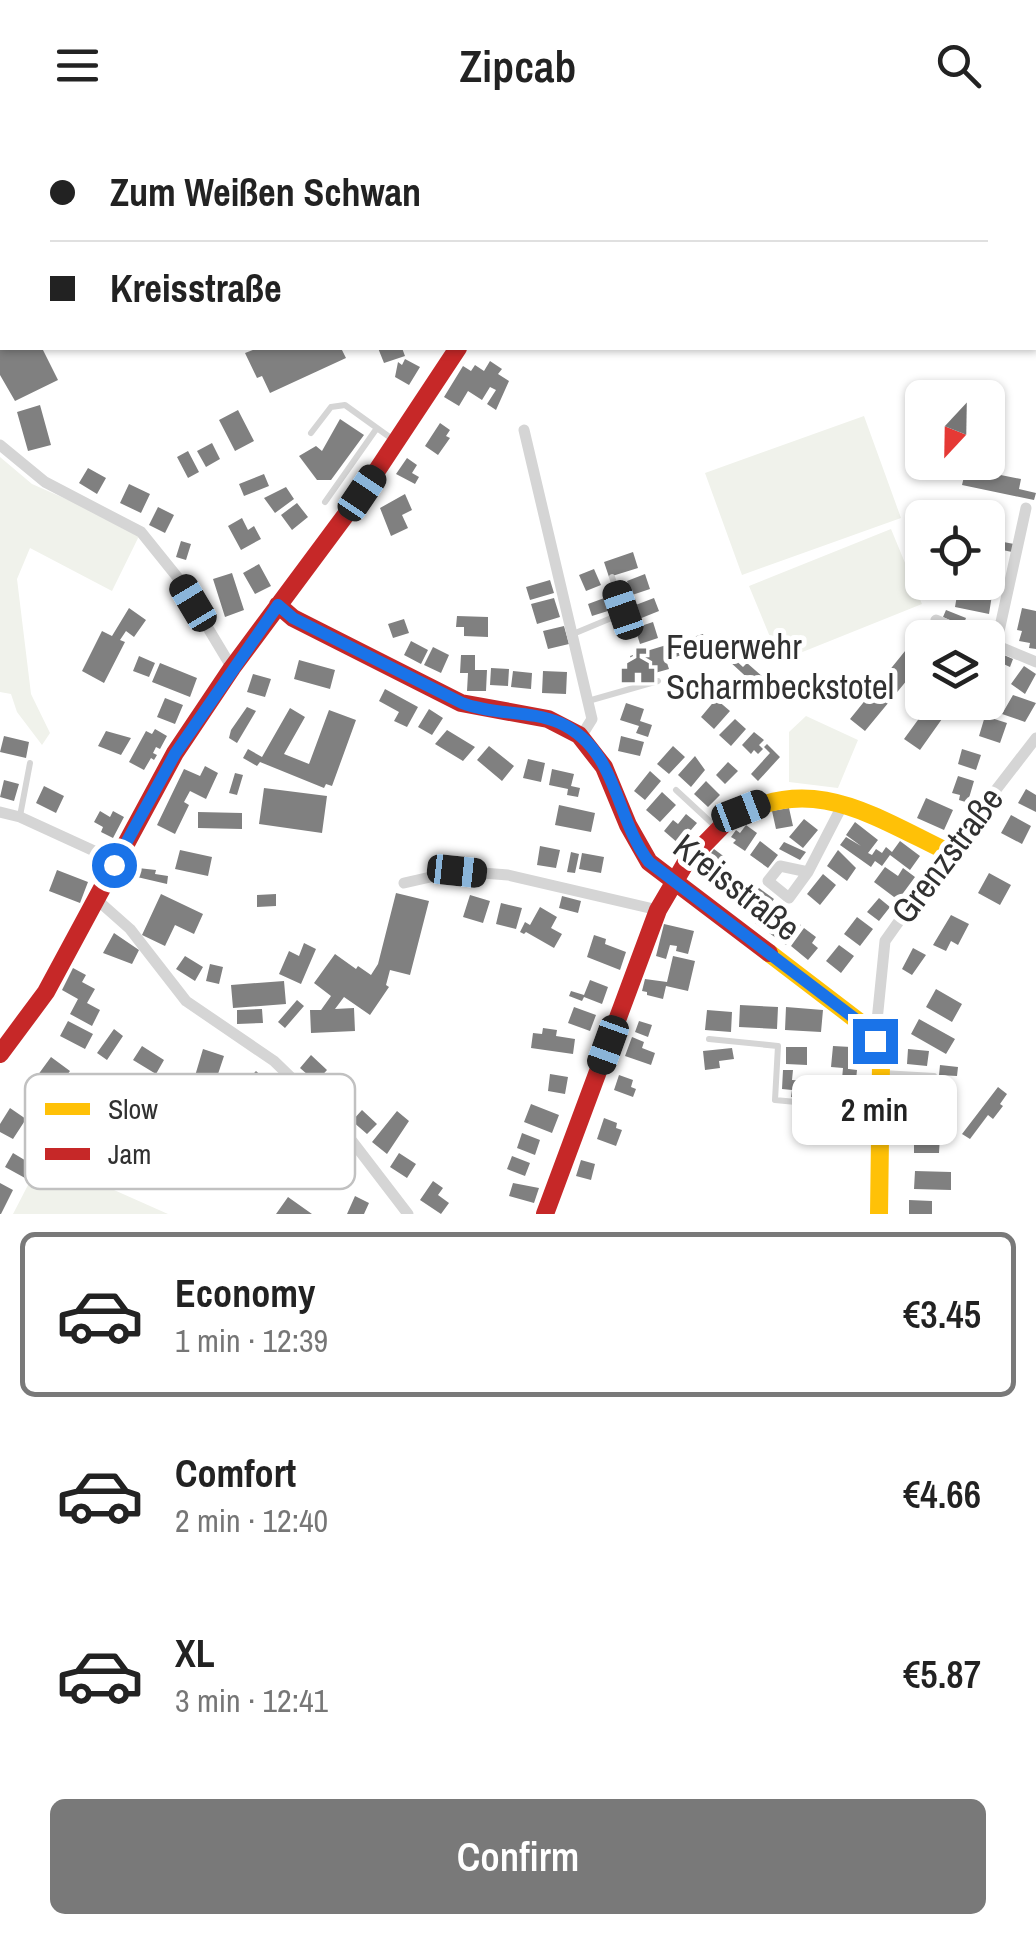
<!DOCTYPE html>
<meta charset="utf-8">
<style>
:root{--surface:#fff;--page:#f6f6f6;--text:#222;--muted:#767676;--line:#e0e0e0;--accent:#797979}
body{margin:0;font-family:"Archivo Narrow",sans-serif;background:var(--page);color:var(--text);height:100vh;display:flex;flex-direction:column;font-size:38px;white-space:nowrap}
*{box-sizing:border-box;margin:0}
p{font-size:32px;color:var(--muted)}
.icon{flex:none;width:55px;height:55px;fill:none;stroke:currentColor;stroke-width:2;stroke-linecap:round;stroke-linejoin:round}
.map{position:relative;height:1084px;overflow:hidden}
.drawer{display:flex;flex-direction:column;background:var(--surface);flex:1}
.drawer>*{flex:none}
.guide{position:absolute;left:0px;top:0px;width:1038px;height:220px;box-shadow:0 2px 8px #0004;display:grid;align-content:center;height:220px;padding:0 50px;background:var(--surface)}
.needle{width:65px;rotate:202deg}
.fabs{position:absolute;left:905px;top:250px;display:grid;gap:20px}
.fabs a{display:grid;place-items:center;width:100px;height:100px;border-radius:15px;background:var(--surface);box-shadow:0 2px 8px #0004;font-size:50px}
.end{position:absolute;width:45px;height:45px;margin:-22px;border:12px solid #1a73e8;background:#fff;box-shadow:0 0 0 5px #fff}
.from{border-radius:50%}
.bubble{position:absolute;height:70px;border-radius:15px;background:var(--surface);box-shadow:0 2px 8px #0004;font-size:32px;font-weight:600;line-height:70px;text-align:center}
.car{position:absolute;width:30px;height:60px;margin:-30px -15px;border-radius:12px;box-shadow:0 0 8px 2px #0007;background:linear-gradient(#222 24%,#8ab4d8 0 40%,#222 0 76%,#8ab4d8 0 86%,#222 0)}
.guide b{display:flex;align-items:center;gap:35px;height:95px;font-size:38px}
.guide b+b{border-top:2px solid var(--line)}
.guide i{width:25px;height:25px;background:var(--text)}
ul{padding:18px 0 0;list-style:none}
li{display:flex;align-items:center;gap:30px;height:165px;margin:0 20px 15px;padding:0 30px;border:5px solid transparent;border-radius:15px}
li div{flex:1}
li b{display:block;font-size:38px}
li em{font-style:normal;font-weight:600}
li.selected{border-color:var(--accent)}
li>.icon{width:90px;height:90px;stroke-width:1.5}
.button{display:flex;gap:20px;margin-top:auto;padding:20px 50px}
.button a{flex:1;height:115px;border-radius:15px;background:var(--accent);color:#fff;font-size:40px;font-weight:600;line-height:115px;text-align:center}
header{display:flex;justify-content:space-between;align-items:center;height:130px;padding:0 50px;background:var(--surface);font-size:45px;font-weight:600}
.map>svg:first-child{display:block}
</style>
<header><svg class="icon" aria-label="menu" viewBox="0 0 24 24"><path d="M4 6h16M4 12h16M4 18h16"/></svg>Zipcab<svg class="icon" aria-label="search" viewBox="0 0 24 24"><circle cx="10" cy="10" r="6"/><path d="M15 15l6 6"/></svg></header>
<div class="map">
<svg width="1036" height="1084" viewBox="0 0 1036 1084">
<rect width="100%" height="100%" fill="#fff"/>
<path fill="#f0f2eb" d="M864,286L901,388L742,445L705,343Z
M0,327L32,354L141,402L112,461L30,418L17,449L31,564L50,603L42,615L17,582L11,564L0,562Z
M891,399L922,474L780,531L749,456Z
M806,586L858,610L838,658L789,652V602Z
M42,1028L168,1084H13Z"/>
<path fill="#808080" d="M0,218H42L58,250L15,271L0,245Z
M258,218H341L346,228L270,263L262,246L257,248L245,223Z
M378,218H402L405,226L384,233Z
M405,229L420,237L409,255L395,247L398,232L402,235Z
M490,231L502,239L498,244L509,251L496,280L487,274L496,260L490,257L482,270L468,261L459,276L444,267L463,236L471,241L475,235L484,241Z
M40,275L51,315L28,321L17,282Z
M238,280L254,311L235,321L219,290Z
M340,289L364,305L331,350H317L299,326L316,316L322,321Z
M440,293L450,300L446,306L450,308L438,325L425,316Z
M212,313L220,329L206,337L197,321Z
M188,321L199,342L188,348L177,327Z
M407,328L417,335L412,343L419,347L415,354L396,344Z
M88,338L106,348L97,364L79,353Z
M966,338L1021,349L1019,359L1036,363L1034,370L962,355Z
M264,344L269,356L244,366L239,354Z
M129,354L150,364L141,383L120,373Z
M286,357L294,369L275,383L264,368Z
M405,364L412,380L402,385L408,398L391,406L380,378Z
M960,372L976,375L974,388H957Z
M297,373L308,387L292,400L281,385Z
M158,377L174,385L165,403L149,395Z
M242,388L248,400L254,396L261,409L241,420L228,396Z
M988,409L1014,414L1012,422L988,417Z
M181,411L191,414L186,430L176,427Z
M633,422L638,438L609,447L604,432Z
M988,428L1000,430L997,448L988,446Z
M259,434L271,456L255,464L243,443Z
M594,439L601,455L586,461L579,445Z
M232,443L244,480L225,487L213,449Z
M645,444L650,459L632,465L627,451Z
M550,450L554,463L530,470L526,457Z
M958,459L992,465L989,484L955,477Z
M607,467L611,480L592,486L588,474Z
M554,468L560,487L537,494L531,474Z
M654,468L659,481L639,489L633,476Z
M129,478L146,490L134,507L126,501L120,510L125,512L104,553L82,541L102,501L112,506Z
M1022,478L1036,481V519L1029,518L1030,513L1019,511L1022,501L1017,500Z
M946,480L966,488L963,496L943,487Z
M457,486L488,487V507L464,506V497H456Z
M404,489L409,503L393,508L388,494Z
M653,492L658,508L640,514L635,498Z
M927,494L960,507V508H940L924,501Z
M564,496L569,514L548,519L543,501Z
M703,504L707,517L666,530L669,539L637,548L630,526Z
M918,505L922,509V532L865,601L850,589Z
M411,511L428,520L421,534L404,525Z
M433,517L449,525L441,543L424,535Z
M988,518L1013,529L1010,537L988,527Z
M461,525H475V540H487L486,561H467L468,543H460Z
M139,526L155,533L149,547L133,541Z
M732,527L743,537L747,533L763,547L753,553L729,531Z
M299,530L335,540L330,559L294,549Z
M160,533L197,548L190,567L152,552Z
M1024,536L1036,544L1025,564L1011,554Z
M491,538L509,539L508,556L490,555Z
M513,541L532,543L531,559L511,557Z
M543,541L567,542L566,564L542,563Z
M253,544L271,549L265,567L247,562Z
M385,559L418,577L407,597L394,591L399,582L379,571Z
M1013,565L1036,573L1025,592L1002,584Z
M165,568L183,575L175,594L157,587Z
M716,569L730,581L714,599L701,587Z
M931,572H954L920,620L904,609Z
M626,573L644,579L640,591L652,595L648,607L636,603L639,596L620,590Z
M247,577L256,581L237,613L229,608L231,600Z
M290,578L305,587L284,624L309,634L329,580L356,590L332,656L326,654L324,658L260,632L257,636L243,628L248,619L262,627Z
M429,579L443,588L432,605L418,597Z
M985,586L1007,593L1000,613L979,606Z
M735,589L746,599L731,616L719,605Z
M155,599L167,606L160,619L156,617L153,623L157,625L154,630L151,628L144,640L129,632L146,601L152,604Z
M447,600L475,617L463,631L435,614Z
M106,601L131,608L121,625L98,616Z
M754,602L764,610L759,615L763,619L758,624L754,620L751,624L742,615Z
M4,606L29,612L26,628L0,622Z
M621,606L644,612L640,626L618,621Z
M767,614L780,627L758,651L751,644L770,623L764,617Z
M489,616L514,636L502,651L477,630Z
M673,616L685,627L669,644L657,634Z
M962,619L981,625L976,640L958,634Z
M695,626L705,640L691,657L678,645Z
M528,629L545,633L541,652L523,648Z
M728,632L738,641L725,654L716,645Z
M205,636L218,643L206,669L190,661L184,672L189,675L175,704L157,695L184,639L200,646Z
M552,639L574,644L571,656L580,658L578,667L567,665L568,659L549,655Z
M650,641L661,651L645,670L634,661Z
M235,643L243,645L237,665L229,663Z
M958,646L974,651L969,668L976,670L975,675L959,670L960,665L952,663Z
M4,650L19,654L14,671L0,667Z
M706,651L720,665L708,677L694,664Z
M44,656L64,666L56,683L36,673Z
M264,658L327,666L322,703L259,694Z
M1026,659L1036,665V682L1018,673Z
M662,662L676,675L660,692L646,680Z
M926,668L953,680L944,700L917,688Z
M559,675L595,683L591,702L555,695Z
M789,678L793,696L776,699L772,681Z
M100,681L110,687L113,681L124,687L113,708L101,702L103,697L94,692Z
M198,682L242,683V699L198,698Z
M686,684L697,693L679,714L664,701L673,690L678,694Z
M1011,685L1031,696L1022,714L1001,703Z
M804,689L818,700L803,718L789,707Z
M855,692L878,710L868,723L872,725L876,719L882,723L886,717L892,722L900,711L920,726L910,740L890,725L882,736L875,731L871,737L840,715L846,707L861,716L846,705Z
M746,695L757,703L745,721L733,713L736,710L731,707L736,700L740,703Z
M760,711L778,725L768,738L750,725Z
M784,712L806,722L800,730L779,719Z
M540,716L560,720L556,738L537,735Z
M714,719L730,731L720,744L704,733Z
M180,720L212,727L208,746L175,739Z
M838,720L856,738L847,751L827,736Z
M571,722L579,724L575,743L567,742Z
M582,723L604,727L601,743L579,739Z
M885,737L898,746L903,738L915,747L898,770L874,752Z
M138,738L156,740L155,744L168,746L167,754L137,747Z
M57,740L88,752L80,773L49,761Z
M989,743L1011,755L1000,775L978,763Z
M823,744L836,755L820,775L807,764Z
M731,750L746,761L736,775L721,763Z
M759,758L774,769L765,781L750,770Z
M396,763L429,771L410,845L390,840L386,855L389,857L370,885L344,867L335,879L354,878L355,901L311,903L310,880H321L331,866L314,853L335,824L356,839L358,836L371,845L378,834Z
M161,764L203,784L194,804L175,795L165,816L142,805Z
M276,764V776L257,777V765Z
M470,765L490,771L483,793L463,787Z
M562,766L581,771L578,783L559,778Z
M879,768L890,777L879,791L867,782Z
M501,773L522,778L516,799L496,794Z
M540,777L557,787L551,798L562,804L554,818L526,802L524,804L520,802L525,792L530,795Z
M761,784L775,793L782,784L801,795L786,815L755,793Z
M951,785L969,794L958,815L951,811L946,821L933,815Z
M857,787L873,799L860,816L844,804Z
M664,794L694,801L688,824L676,821L677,816L670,815L666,829L656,826Z
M804,798L816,807L812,813L818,818L808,830L791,816Z
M114,803L139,820L132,834L103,823Z
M594,805L606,809L605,814L626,822L620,840L587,827Z
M304,813L316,819L301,854L279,844L289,821L299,826Z
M839,815L854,826L841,843L826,831Z
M913,818L926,825L912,845L902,839Z
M185,826L203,837L195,851L176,839Z
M673,826L695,831L688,861L666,856L663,869L647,865V862L642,861L645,849L667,852Z
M210,834L223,837L219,854L206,851Z
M73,838L86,845L82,852L95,859L87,873L100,880L92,896L70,884L78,869L62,860Z
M590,850L608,857L602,874L584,867L582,871L569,866L571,861L584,865Z
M284,851L286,874L233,878L231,855Z
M936,859L962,874L952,892L926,877Z
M297,870L304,876L285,898L278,892Z
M740,875L778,877L777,899L739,897Z
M574,877L596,885L590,901L568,893Z
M786,877L823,880L821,902L785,900Z
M262,879L263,893L237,894V880Z
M707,880L732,882L731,902L705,900Z
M919,889L955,909L946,924L911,904Z
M68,891L93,904L85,919L60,906Z
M639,891L652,895L648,907L635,902Z
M543,898L557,900L556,906L575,909L573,924L531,918L533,903L542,904Z
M114,899L123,906L107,930L97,923Z
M632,907L644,912L642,918L655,923L651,935L625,926Z
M142,916L164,930L156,944L133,930Z
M833,916L851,917L849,939L857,940L856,950H848L846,971H855L854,976L828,969L830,948L842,949L843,938L831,937Z
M786,917H807V935L786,934Z
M732,918L734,929L719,931L720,938L705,940L703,921Z
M203,919L224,926L212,962L192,956Z
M908,919L929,921L927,936L907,934Z
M311,925L327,940L316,952L300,938Z
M51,927L70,941L43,978L24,964Z
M940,935L958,937L957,946L939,945Z
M783,940H793L792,950L808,951L807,968L791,967L792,960L782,959Z
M256,941L293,975L275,994L249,969L231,987L221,978Z
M550,944L568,947L565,964L548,961Z
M619,945L633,950L631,957L636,959L633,967L614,960Z
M998,957L1007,964L1000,974L1003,976L993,989L988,985L970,1009L962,1004Z
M913,961L952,972L949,983L925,976L924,981L910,979Z
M531,974L559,985L552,1003L524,992Z
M10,978L26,989L13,1009L0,1002V994Z
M362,980L377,994L367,1004L352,991Z
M397,981L409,991L387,1024L372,1012Z
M604,988L617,993L616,998L622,1000L616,1016L597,1009Z
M522,1003L540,1010L535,1025L517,1018Z
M914,1005L940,1006L939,1023H914Z
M13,1023L33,1035L25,1048L5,1037Z
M399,1023L416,1034L407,1048L390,1037Z
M512,1026L530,1033L525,1046L507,1039Z
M581,1030L595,1034L591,1050L576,1046Z
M915,1041L951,1042V1060L914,1059Z
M433,1051L443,1058L438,1065L449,1073L441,1084L420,1070Z
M0,1053L13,1060L1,1084H0Z
M513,1053L539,1058L534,1073L509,1066Z
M355,1066L369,1073L364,1084H347Z
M288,1067L312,1084H276Z
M909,1070L932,1071V1084H909Z"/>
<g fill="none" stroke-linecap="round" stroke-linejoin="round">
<path stroke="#d5d5d5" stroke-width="6" d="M311,303L331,277L345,275L395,311
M325,372L377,298
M573,504L621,484L623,480L612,447
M588,571L658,551
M676,660L716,697
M20,686L30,633
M709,909L778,916L775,970L880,980
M883,943L934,946"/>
<path stroke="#d5d5d5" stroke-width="11" d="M524,300L592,589L582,605
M0,315L45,352L141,402L178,448L232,538
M936,490L978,508
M988,512L1036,532
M996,515L1026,378
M0,682L20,687L116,731
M808,742L780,736L768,751L789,768L808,742L842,676
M404,753L457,741L508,745L658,780
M95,768L130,799L186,871L274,931L339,994L408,1084
M875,911L885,811L948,722L1036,608"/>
<path stroke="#ffc107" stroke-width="18" d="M726,692C808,640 871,685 948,722
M769,823L858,891L875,911L881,933L879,1084"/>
<path stroke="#c62828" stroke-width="18" d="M593,2L595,0
M278,475L293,488L461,573L548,589L579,605L604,637L628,695L649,732L769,823
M0,924L46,862L175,623L232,538L362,363L458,218
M545,1084L658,780L685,734L726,692"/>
</g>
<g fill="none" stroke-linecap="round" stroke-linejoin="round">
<path stroke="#1a73e8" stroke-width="12" d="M114,735L175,624L278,475L293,488L462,573C493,585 529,580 560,593C618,620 614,686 649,732L858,891L875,911"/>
</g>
<defs>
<g id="civic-bare" transform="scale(2.7)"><path d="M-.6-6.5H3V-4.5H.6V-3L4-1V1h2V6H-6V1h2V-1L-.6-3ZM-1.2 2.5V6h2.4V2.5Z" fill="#797979" stroke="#fff" stroke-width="2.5" paint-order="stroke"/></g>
</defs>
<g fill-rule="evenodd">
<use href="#civic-bare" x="638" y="536"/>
</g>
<g text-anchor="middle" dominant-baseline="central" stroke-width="10" stroke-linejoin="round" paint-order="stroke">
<g font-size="35" fill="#313131" stroke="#fff" text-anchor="start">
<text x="666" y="516">Feuerwehr<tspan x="666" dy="40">Scharmbeckstotel</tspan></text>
</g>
<g font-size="35" fill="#313131" stroke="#fff">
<text transform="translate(947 725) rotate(-53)">Grenzstraße</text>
<text transform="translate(737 757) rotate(38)">Kreisstraße</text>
</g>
</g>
<rect x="25" y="944" width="330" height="115" rx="15" fill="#fff" stroke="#c1c1c1" stroke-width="2.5"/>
<rect x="45" y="973" width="45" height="12" fill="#ffc107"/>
<rect x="45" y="1018" width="45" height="12" fill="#c62828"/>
<g font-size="28" fill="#313131">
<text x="108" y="989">Slow</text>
<text x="108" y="1034">Jam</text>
</g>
</svg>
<div class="fabs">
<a><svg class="needle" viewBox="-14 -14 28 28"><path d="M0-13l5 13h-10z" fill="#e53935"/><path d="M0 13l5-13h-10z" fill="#767676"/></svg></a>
<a><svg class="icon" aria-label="locate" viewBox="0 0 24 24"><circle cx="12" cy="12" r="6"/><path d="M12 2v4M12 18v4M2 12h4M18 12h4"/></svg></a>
<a><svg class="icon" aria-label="layers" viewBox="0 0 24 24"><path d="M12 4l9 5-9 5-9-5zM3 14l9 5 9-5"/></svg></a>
</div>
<i class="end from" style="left:114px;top:735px"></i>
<i class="end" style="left:875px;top:911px"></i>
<div class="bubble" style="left:792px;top:945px;width:165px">2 min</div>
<i class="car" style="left:362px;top:363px;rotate:34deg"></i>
<i class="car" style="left:193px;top:473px;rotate:329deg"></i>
<i class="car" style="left:623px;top:480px;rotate:341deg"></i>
<i class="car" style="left:741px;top:681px;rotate:69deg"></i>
<i class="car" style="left:457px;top:741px;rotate:96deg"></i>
<i class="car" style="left:608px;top:915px;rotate:200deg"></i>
<div class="guide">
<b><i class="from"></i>Zum Weißen Schwan</b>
<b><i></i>Kreisstraße</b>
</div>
</div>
<section class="drawer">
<ul>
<li class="selected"><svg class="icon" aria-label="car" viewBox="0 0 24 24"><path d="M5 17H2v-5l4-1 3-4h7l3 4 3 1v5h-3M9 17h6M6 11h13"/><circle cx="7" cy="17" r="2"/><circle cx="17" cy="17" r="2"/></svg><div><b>Economy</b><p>1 min · 12:39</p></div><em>€3.45</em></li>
<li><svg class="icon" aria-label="car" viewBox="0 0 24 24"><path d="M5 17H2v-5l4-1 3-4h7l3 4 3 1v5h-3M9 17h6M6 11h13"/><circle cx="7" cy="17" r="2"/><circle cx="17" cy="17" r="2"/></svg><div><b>Comfort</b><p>2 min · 12:40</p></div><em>€4.66</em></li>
<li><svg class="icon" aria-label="car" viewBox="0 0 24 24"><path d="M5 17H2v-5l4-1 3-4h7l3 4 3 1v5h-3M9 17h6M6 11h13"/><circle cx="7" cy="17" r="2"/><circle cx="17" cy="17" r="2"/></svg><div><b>XL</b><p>3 min · 12:41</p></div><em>€5.87</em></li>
</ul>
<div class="button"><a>Confirm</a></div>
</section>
